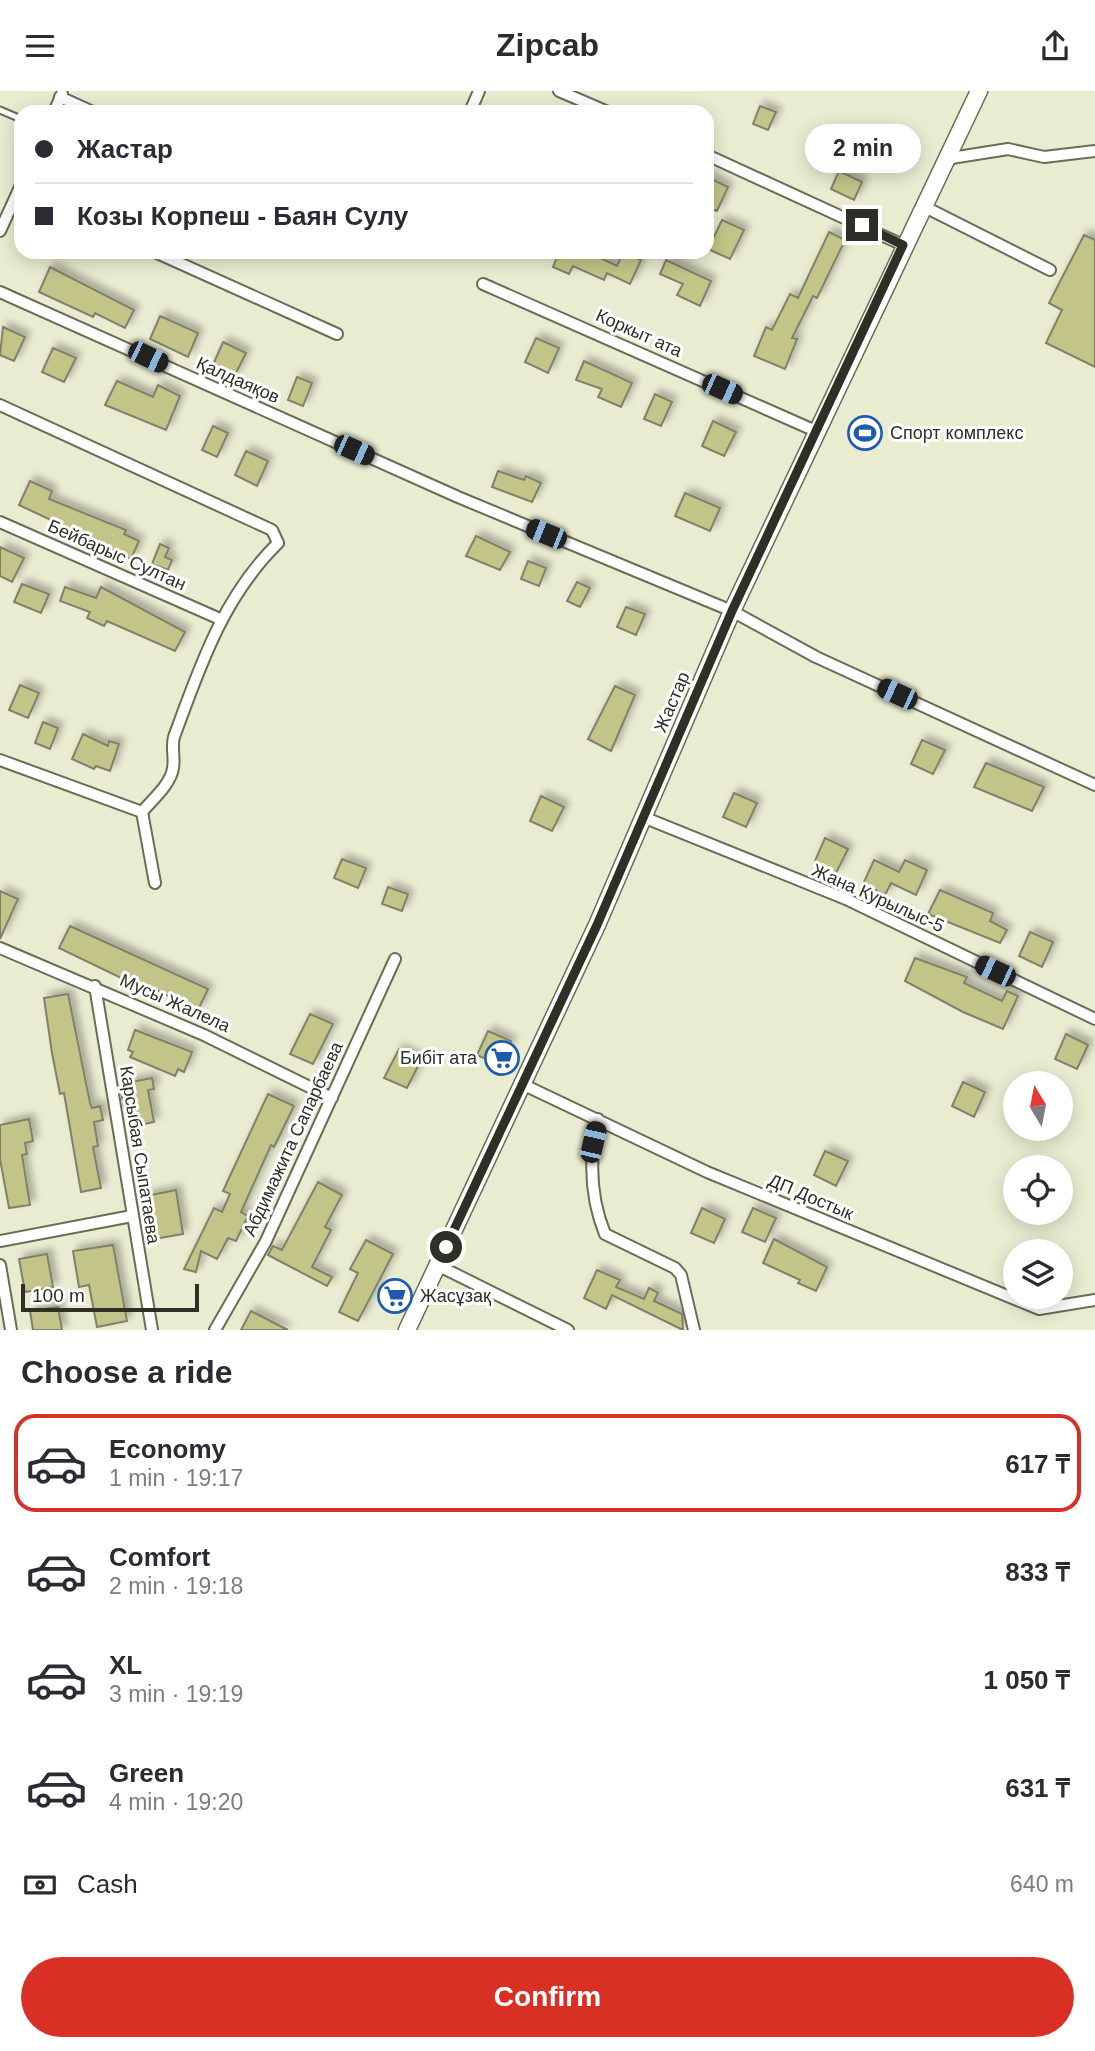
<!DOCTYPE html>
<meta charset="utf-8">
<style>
:root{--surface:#fff;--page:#f7f7f7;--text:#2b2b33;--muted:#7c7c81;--line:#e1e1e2;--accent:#d93025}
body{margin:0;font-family:Arial,sans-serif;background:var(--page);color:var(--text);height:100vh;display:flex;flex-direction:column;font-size:26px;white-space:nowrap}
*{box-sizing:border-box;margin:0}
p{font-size:23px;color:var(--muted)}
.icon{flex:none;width:38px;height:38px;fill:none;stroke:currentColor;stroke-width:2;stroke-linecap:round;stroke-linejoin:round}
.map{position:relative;height:1239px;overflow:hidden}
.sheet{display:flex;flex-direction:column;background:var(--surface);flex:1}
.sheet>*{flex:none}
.hud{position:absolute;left:14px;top:14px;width:700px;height:154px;border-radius:21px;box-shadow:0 4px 18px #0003;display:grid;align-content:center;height:154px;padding:0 21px;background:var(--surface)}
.needle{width:46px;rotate:350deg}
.fabs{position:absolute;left:1003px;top:980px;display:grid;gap:14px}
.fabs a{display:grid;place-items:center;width:70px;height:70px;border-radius:50%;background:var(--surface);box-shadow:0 4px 18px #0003;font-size:35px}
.scale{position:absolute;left:21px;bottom:18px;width:178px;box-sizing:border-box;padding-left:7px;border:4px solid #2e2f25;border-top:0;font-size:19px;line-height:24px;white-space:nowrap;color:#2e2f25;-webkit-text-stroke:5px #fff;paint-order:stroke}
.end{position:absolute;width:32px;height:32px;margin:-16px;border:9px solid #2e2f25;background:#fff;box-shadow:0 0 0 4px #fff}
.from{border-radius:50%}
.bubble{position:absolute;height:49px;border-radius:24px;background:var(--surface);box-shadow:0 4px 18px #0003;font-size:23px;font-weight:600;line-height:49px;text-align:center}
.car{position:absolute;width:21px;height:42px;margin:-21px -10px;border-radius:9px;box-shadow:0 0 5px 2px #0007;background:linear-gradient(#222 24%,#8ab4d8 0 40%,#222 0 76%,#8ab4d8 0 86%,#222 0)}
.hud b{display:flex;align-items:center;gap:24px;height:66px;font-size:26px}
.hud b+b{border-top:2px solid var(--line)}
.hud i{width:18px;height:18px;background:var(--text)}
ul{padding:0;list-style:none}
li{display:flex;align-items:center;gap:21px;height:98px;margin:0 14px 10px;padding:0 7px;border:4px solid transparent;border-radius:21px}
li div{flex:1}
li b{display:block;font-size:26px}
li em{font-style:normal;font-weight:600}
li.on{border-color:var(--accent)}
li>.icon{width:63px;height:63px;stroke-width:1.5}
h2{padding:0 21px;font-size:32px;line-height:84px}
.pay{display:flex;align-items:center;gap:18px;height:77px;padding:0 21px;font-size:26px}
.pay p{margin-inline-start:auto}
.action{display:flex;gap:14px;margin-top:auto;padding:14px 21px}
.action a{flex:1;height:80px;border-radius:42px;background:var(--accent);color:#fff;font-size:28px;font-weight:600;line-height:80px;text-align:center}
header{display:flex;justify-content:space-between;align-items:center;height:91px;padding:0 21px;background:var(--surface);font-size:32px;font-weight:600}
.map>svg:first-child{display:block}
</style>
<header><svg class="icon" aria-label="menu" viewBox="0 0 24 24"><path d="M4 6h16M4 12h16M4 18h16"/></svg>Zipcab<svg class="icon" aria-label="share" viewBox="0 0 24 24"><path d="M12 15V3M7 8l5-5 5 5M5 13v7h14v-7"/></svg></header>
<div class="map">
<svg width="1095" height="1239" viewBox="0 0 1095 1239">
<defs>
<filter id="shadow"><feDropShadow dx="5" dy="-5" stdDeviation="3.5" flood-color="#0004"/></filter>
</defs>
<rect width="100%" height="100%" fill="#eaecd2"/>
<path fill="#c2c587" stroke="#80816a" stroke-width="2" filter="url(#shadow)" d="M760,15L776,21L768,39L753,33Z
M839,80L862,91L854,109L831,98Z
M707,86L728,96L717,120L707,116Z
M722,129L744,139L730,168L708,158Z
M829,141L845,149L817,207L813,205L792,247L797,248L785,278L754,265L766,236L772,239L790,203L798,207Z
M1084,144L1095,149V276L1046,252L1062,219L1049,212Z
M559,161H578L590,166L592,163L617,175L623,161L641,169L630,193L607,182L604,189L573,175L569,183L553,176Z
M666,169L711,190L700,215L677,204L683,193L660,183Z
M50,176L134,219L125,237L95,222L93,226L39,201Z
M160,225L198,242L188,266L150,248Z
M3,236L25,246L14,270L0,264Z
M536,247L559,257L548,282L525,271Z
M223,251L246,262L234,286L212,276Z
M53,257L76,267L64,291L42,281Z
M584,270L632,292L621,316L598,306L602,298L576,289Z
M297,286L312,292L303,315L288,309Z
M117,290L153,306L158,294L180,305L166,339L105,314Z
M655,303L672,311L661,335L644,328Z
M713,330L736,341L724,365L702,355Z
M213,335L228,342L217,366L202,359Z
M246,360L268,370L257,395L235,384Z
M498,380L524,389L526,385L541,392L532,411L492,396Z
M30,390L52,400L49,408L126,439L124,443L139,450L131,468L84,450L52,433L53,430L19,414Z
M685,402L720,417L710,440L675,425Z
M476,445L510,461L500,479L466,465Z
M160,453L169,457L165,466L172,469L168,479L152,473Z
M0,456L24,467L12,491L0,485Z
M528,470L546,477L539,495L521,488Z
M577,491L590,497L580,516L567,510Z
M22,493L49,503L41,522L14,511Z
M65,496L96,507L101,496L185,541L175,560L107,530L104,535L87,527L90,521L60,510Z
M626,516L645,523L636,544L617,536Z
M20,594L39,602L28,627L9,619Z
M615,595L635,604L611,660L588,648Z
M43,631L58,637L50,658L35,652Z
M83,643L108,655L109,650L119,653L110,680L96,675L94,678L72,668Z
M922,649L945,659L933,683L911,673Z
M986,672L1044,696L1032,720L974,696Z
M734,702L757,712L746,736L723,726Z
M541,705L564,716L552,740L530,730Z
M825,747L848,758L836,782L814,772Z
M342,768L366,777L358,797L334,787Z
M874,769L899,781L905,769L927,779L916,804L891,792L885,804L863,793Z
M388,796L408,803L402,820L382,813Z
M940,799L993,822L990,830L1007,839L1000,852L928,823Z
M0,800L18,808L0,848Z
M70,835L208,898L198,919L148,895L146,899L59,857Z
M1030,841L1053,851L1042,876L1019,865Z
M915,867L967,886L964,892L1002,910L1007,900L1018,905L1003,938L963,921L905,890Z
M68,903L90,1012L92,1017L100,1015L103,1029L94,1031L98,1055L93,1056L101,1097L81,1101L64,1002L60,1003L52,962L44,907Z
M310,923L333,933L313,973L290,963Z
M135,939L192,961L184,981L178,978L175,985L130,966L133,961L128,959Z
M488,940L511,950L499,974L477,964Z
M1066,943L1088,954L1077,978L1055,968Z
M399,958L421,969L407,997L384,987Z
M152,987L154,998L148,999L154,1031L134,1035L130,1015L124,1016L121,1001L127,1000L126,992Z
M963,991L985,1001L974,1026L952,1015Z
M268,1003L294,1015L274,1056L271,1054L241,1121L248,1125L236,1150L228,1147L217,1168L201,1160L196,1181L184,1178L214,1117L222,1121L230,1103L223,1100Z
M29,1028L33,1050L25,1052L27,1063L22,1064L30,1114L9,1117L0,1068V1034Z
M825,1060L848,1070L836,1095L814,1084Z
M318,1091L342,1104L325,1136L331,1139L312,1176L332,1186L327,1195L268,1164L273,1155L282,1159Z
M176,1099L183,1143L154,1148L146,1105Z
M702,1117L725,1128L714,1152L691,1142Z
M753,1117L776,1127L765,1151L742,1141Z
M774,1148L827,1176L816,1200L798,1192L800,1189L763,1172Z
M366,1149L393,1163L358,1230L339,1221L358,1182L350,1178Z
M113,1154L127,1230L97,1236L89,1194L79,1196L73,1160Z
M47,1163L53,1196L25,1201L19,1168Z
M597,1179L620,1189L616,1196L644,1208L649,1197L658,1202L654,1210L682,1223L683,1239L612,1204L606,1218L584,1207Z
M58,1216L62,1239H33L30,1220Z
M251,1220L288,1239H241Z"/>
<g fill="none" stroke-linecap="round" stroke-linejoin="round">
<g stroke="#6b6c55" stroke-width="9">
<path id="lane" d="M0,19L21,28"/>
</g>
<g stroke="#6b6c55" stroke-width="14">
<path id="street" d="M559,0L608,21
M60,6L93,21
M54,21L62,3
M470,21L479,0
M707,64L903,154
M945,68L1008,58L1044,66L1095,60
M923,115L1050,179
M0,140L21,94
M155,161L337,243
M483,193L818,341
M0,201L458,406L732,520L816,566L1095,694
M0,314L272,439L278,452C223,506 200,575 174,646C171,656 175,666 173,677C171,693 152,709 142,721
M0,431L220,528
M0,669L142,721
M142,721L155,792
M643,726L846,808L1095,928
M0,857L204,944L332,1007
M95,895L152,1239
M522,993L707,1081L1039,1218L1095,1209
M598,1028C589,1067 590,1106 605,1143L675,1177L681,1184L694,1239
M0,1150L132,1125
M0,1174L11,1239
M437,1174L568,1239
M215,1239L266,1150L395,868"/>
</g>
<g stroke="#6b6c55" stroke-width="19">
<path id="secondary" d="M407,1239L597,834L732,520L979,0"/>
</g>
<use href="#lane" stroke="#fff" stroke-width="5"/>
<use href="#street" stroke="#fff" stroke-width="10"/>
<use href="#secondary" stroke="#fff" stroke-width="16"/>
</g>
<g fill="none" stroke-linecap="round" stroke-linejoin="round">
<path stroke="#2e2f25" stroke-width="9" d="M446,1156L597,834L732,520L903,154L862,134"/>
</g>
<defs>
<g id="stadium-ring" transform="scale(1.75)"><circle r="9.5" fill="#fff" stroke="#1f5bad" stroke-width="1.5"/><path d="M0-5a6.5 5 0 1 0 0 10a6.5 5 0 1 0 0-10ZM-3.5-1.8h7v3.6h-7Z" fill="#1f5bad"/></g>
<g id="supermarket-ring" transform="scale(1.75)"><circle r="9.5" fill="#fff" stroke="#1f5bad" stroke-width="1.5"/><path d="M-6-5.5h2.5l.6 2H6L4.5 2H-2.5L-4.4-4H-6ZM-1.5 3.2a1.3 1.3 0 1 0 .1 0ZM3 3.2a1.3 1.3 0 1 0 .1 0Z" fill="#1f5bad"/></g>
</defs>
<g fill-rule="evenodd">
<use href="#stadium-ring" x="865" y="342"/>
<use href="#supermarket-ring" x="502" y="967"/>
<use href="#supermarket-ring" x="395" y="1205"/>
</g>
<g text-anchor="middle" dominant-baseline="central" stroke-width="6" stroke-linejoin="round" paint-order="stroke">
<g font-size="18" fill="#2e2f25" stroke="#fff">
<text transform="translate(639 242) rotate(24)">Коркыт ата</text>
<text transform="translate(238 289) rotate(24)">Қалдаяқов</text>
<text transform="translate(117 464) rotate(24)">Бейбарыс Султан</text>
<text transform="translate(672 611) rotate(-67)">Жастар</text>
<text transform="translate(878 807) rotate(24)">Жана Курылыс-5</text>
<text transform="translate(175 912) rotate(24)">Мусы Жалела</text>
<text transform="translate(293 1048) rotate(-65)">Абдимажита Сапарбаева</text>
<text transform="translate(140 1064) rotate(81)">Карсыбая Сыпатаева</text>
<text transform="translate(811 1106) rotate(23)">ДП Достык</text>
</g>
<g font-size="18" fill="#2e2f25" stroke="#fff" text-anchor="start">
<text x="890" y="342">Спорт комплекс</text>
<text x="477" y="967" text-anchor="end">Бибіт ата</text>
<text x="420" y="1205">Жасұзақ</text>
</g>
</g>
</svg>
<div class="fabs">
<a><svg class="needle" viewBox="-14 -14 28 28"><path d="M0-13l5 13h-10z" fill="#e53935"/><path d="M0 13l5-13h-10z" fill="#7c7c81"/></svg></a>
<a><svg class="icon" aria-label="locate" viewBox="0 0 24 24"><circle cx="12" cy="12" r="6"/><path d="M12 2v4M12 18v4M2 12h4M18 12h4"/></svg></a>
<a><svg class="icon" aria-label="layers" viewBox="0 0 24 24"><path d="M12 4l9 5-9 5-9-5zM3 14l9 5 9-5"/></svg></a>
</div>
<div class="scale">100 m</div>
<i class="end from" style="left:446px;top:1156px"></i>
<i class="end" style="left:862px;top:134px"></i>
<div class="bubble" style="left:805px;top:33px;width:116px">2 min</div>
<i class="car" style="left:148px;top:266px;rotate:116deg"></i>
<i class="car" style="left:722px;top:298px;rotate:114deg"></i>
<i class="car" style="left:354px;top:359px;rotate:114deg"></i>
<i class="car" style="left:546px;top:443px;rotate:292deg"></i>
<i class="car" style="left:897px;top:603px;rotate:295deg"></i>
<i class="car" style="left:995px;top:880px;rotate:295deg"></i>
<i class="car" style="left:593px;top:1051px;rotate:13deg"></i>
<div class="hud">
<b><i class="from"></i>Жастар</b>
<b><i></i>Козы Корпеш - Баян Сулу</b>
</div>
</div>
<section class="sheet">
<h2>Choose a ride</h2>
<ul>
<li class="on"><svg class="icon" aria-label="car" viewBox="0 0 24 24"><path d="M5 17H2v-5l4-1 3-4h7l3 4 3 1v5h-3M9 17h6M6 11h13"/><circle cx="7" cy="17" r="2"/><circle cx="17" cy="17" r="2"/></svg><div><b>Economy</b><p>1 min · 19:17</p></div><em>617 ₸</em></li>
<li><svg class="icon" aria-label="car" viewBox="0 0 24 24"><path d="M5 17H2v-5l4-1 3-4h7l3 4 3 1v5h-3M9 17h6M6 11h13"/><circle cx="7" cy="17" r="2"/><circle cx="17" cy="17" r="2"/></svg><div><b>Comfort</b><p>2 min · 19:18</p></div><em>833 ₸</em></li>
<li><svg class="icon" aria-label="car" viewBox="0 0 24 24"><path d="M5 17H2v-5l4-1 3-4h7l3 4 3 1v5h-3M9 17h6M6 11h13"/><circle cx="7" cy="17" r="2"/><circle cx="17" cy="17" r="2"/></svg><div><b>XL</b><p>3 min · 19:19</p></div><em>1 050 ₸</em></li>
<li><svg class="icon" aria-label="car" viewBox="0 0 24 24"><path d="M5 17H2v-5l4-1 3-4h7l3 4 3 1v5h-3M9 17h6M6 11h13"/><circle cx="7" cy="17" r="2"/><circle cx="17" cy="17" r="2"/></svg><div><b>Green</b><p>4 min · 19:20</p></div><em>631 ₸</em></li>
</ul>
<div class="pay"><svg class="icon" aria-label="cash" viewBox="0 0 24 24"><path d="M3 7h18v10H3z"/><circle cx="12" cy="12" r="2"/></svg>Cash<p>640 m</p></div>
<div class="action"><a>Confirm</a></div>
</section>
